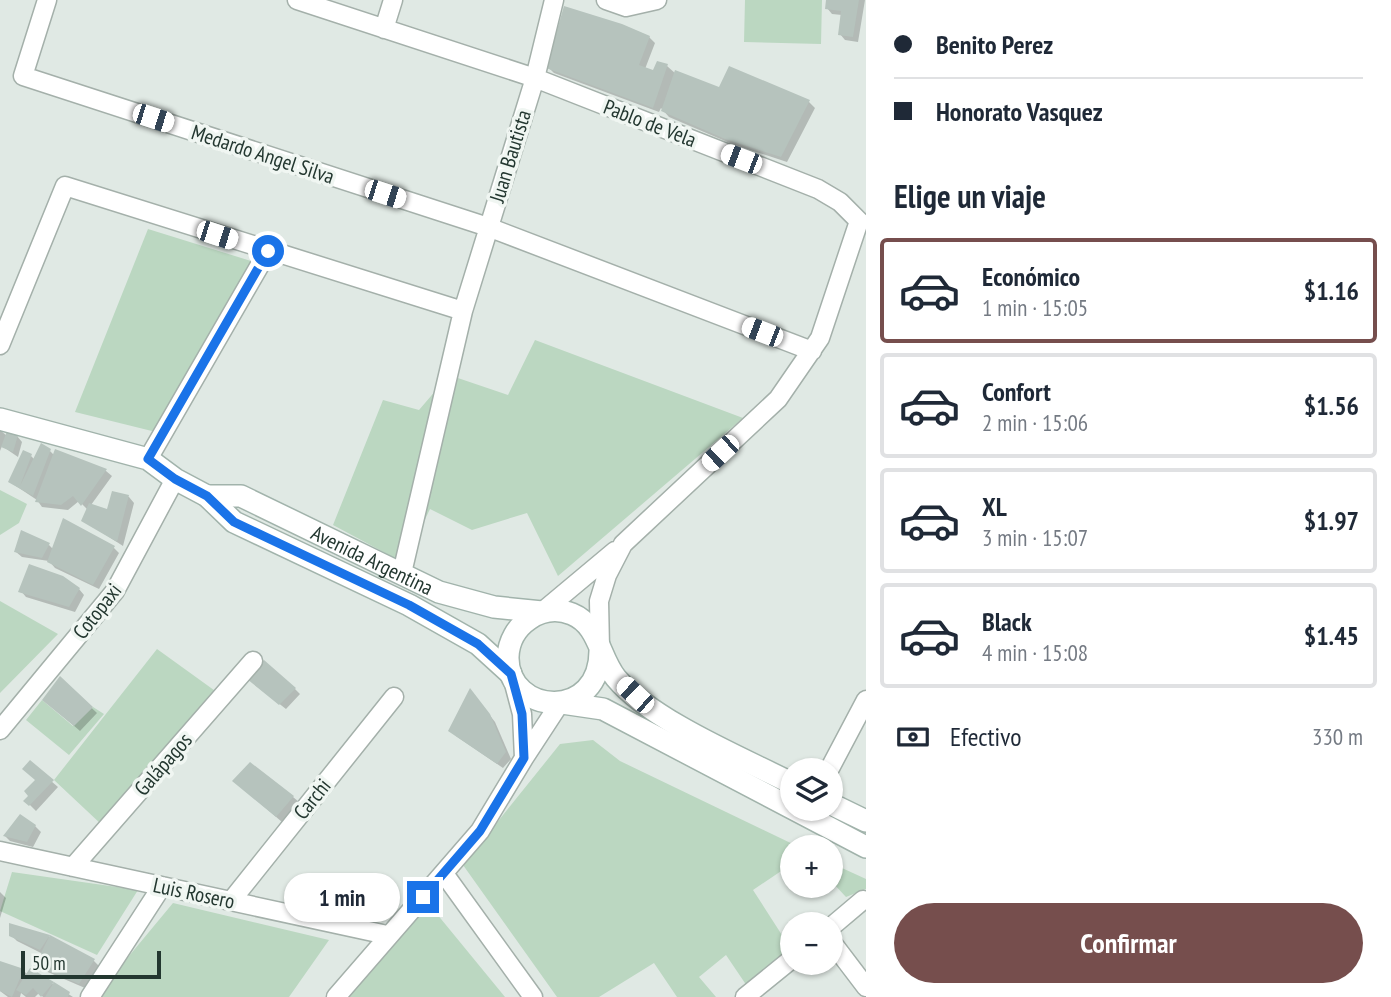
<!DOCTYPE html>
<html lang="es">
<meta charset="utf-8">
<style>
:root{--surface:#fff;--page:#f2f2f3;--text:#1f2937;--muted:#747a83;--line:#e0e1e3;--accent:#764e4d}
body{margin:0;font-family:"PT Sans Narrow",sans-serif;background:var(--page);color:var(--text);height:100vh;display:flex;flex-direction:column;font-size:26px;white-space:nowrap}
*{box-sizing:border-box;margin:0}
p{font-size:23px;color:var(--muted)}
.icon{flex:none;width:38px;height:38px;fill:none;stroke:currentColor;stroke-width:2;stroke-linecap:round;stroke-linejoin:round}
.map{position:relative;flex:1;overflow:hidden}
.panel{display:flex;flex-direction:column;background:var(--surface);width:525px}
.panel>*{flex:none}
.banner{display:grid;align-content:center;height:154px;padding:0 28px;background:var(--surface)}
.buttons{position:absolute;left:780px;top:758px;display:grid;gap:14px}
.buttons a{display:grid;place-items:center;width:63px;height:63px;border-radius:50%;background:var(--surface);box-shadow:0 2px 5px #0004;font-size:35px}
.scale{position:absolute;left:21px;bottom:18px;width:140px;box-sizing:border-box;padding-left:7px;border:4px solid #233730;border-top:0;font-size:19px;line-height:24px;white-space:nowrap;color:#233730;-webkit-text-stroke:5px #f0f6f2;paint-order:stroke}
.end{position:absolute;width:32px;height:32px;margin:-16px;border:9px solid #1a73e8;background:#fff;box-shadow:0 0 0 4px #fff}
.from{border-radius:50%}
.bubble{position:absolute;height:49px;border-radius:24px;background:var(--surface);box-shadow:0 2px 5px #0004;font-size:23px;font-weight:800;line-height:49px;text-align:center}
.car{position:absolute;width:21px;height:42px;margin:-21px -10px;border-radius:9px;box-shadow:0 0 5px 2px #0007;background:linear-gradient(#fff 24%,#345 0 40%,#fff 0 76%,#345 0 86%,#fff 0)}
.banner b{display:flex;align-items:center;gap:24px;height:66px;font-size:26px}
.banner b+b{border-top:2px solid var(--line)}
.banner i{width:18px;height:18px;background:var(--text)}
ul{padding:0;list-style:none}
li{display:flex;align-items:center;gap:21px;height:105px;margin:0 14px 10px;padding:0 14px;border:4px solid var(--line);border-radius:7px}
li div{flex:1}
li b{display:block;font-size:26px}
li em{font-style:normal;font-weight:800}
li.active{border-color:var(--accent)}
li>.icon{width:63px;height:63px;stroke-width:1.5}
h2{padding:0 28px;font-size:32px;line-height:84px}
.pay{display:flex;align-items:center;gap:18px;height:77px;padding:0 28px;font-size:26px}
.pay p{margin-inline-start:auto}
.action{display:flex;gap:14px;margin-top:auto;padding:14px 28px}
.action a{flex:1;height:80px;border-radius:42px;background:var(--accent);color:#fff;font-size:28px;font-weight:800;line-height:80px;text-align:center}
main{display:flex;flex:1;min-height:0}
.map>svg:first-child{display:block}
</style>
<main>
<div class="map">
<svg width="866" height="997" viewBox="0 0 866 997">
<rect width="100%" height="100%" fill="#e0e9e4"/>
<path fill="#bbd7c1" d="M745,0H822L821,44L744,42Z
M148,229L251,261L164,434L75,412Z
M535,340L743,418L558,576L527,513L472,530L430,509L404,563L333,525L383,400L419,410L449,375L508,395Z
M0,490L27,504L19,523L0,535Z
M0,601L58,634L0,693Z
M157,649L218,693L102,825L54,780Z
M42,700L73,726L93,707L104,714L69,755L26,720Z
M593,740L620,761L799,847H793V863L753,890L789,946L751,992L726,955L699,977L716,997H677L654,963L599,997H557L463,865L560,744Z
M831,863L866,879V889L846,897L831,881Z
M12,872L138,890L97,955L0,911Z
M423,897L505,997H343Z
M173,903L329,940L289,997H95Z"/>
<path fill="#0003" d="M827,0H865L858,42L845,40L840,34L842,15L832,14L827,8Z
M649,37L655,43L645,69L655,73L658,63L667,66L676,74L720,89L730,69L809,102L815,108L787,162L732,144L669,117L661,108L659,112L554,73L548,67Z
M0,430L7,436H17L22,442L18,457L2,446L0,451Z
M49,450L54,455L56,451L106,471L112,476L91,505L109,512L113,493L129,497L134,503L123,546L83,520L88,510L79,501L68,510L42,507L37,500L10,482L31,456L35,460Z
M49,545L54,550L114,548L119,553L99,589L55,568L49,561L22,557L16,552Z
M79,589L84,595L75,612L26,597L21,591Z
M60,678L97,713L80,731L50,705Z
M255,685L295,689L300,694L286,709Z
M475,696L495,722L511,759L503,768L456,736Z
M30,763L58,787L36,811L26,801L37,780Z
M240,786L293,797L299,802L282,822Z
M35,826L41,832L33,847L10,841L5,836Z
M0,892L6,898L0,918Z
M11,925L50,937L94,961L99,966L85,988L43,970L37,965L43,954L17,941L11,935Z
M0,962L23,970L28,975L31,970L73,997H43L39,993L35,997H26L21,993L20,997H8L0,991Z"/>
<path fill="#b6c3bd" d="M826,0H859L853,37L838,35L841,11L825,9Z
M564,6L622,24L650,36L639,65L653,70L657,61L668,64L653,108L546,68Z
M729,66L810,100L781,157L725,139L661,111L675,70L719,87Z
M7,431L18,435L13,452L1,447Z
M41,443L51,449L33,496L8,482L23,450L32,454L20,486Z
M55,449L107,469L81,506L73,496L61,505L35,502Z
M112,491L129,495L117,542L81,521L89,503L107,509Z
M63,518L115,546L93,585L47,562Z
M21,530L50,543L42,558L14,552Z
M29,564L63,576L80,588L69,607L18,592Z
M264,660L296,688L279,705L247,679Z
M60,676L93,707L74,726L42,700Z
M470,688L490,714L506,752L497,764L448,731Z
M30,760L54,780L29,806L23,801L28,796L24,791L35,780L22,769Z
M250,762L294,796L276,817L232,781Z
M20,814L36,825L27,842L3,836Z
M9,923L50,935L95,959L79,984L35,965L50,935L40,950L9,936Z
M0,961L24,969L12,997L0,991Z
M30,968L54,982L41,997L33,988L26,995L16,990Z
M54,982L70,992L68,997H45Z"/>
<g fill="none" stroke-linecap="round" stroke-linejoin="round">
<g stroke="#a4b0aa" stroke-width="21">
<path id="street" d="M47,0L23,76L488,227L812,351
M297,0L535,78L818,189L840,202L859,221L820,338L778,399L623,544L607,575L599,601L600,648
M606,0L626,7L657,0
M384,29L393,0
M0,345L65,186L463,311
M148,459L268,251
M402,573L463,311L535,78L554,0
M542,612L615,551
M0,730L115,591L175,479
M524,758L560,703
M829,770L866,700
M0,851L387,935
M73,867L253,661
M445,875L533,997
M231,901L394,697
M831,927L863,900
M831,941L866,987
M90,997L162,886
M336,997L480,831L524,758L522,714L513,680
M745,997L793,958"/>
</g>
<g stroke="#a1b3ab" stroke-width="24">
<g id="secondary">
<path d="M0,419L148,459L175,479L207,496L234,522L409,605L478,644L511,674"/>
<path id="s1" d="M207,496H241L439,592L494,607L542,612"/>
<path d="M600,648C602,723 507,715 508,657C509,625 542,602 572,614C599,625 599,657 616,678C652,721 742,758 793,784"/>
<path d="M562,703L603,709L866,847"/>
<path d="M831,804L866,821"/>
</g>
</g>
<use href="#street" stroke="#fff" stroke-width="18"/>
<use href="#secondary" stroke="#fff" stroke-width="21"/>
</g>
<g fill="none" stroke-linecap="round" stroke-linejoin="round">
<path stroke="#1a73e8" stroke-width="9" d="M268,251L148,459L175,479L207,496L234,522L409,605L478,644L511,674L522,714L524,758L480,831L423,897"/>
</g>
<g text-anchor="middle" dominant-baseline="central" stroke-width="7" stroke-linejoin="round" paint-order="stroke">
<g font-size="21" fill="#233730" stroke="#f0f6f2">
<text transform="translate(650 123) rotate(21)">Pablo de Vela</text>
<text transform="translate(263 154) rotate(18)">Medardo Angel Silva</text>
<text transform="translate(510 156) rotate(-73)">Juan Bautista</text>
<text stroke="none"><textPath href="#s1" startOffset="180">Avenida Argentina</textPath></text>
<text transform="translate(97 611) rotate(-52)">Cotopaxi</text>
<text transform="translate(163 764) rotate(-49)">Galápagos</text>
<text transform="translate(312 799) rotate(-51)">Carchi</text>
<text transform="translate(194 893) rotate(12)">Luis Rosero</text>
</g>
</g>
</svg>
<div class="buttons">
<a><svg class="icon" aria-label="layers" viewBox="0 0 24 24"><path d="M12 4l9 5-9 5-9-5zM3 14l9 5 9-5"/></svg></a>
<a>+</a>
<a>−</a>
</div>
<div class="scale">50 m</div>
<i class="end from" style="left:268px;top:251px"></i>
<i class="end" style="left:423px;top:897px"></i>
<div class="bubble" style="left:284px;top:873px;width:116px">1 min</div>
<i class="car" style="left:153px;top:118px;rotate:108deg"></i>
<i class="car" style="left:741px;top:159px;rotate:291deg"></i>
<i class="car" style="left:385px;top:194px;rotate:108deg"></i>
<i class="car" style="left:217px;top:235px;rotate:108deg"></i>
<i class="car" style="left:762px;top:332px;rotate:291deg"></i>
<i class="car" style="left:720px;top:453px;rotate:227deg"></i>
<i class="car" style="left:635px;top:695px;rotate:313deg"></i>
</div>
<section class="panel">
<div class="banner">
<b><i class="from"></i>Benito Perez</b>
<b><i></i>Honorato Vasquez</b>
</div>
<h2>Elige un viaje</h2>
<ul>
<li class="active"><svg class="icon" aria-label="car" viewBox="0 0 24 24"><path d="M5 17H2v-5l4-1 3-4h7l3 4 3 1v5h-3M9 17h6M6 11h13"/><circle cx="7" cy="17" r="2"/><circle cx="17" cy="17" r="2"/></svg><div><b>Económico</b><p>1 min · 15:05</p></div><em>$1.16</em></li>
<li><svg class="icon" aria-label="car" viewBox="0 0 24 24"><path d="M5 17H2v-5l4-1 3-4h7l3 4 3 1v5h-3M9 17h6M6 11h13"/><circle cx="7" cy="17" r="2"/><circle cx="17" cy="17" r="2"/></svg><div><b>Confort</b><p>2 min · 15:06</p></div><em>$1.56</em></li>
<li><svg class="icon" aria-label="car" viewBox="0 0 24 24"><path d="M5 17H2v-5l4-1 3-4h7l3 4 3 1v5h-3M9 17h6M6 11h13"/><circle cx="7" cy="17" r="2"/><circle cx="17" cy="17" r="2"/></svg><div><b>XL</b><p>3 min · 15:07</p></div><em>$1.97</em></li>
<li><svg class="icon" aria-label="car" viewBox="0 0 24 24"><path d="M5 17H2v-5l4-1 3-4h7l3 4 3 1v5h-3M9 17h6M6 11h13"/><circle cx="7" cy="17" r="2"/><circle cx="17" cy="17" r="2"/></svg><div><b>Black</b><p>4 min · 15:08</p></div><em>$1.45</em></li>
</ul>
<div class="pay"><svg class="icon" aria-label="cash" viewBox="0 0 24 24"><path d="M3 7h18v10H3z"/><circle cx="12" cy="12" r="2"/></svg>Efectivo<p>330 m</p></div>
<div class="action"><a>Confirmar</a></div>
</section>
</main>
